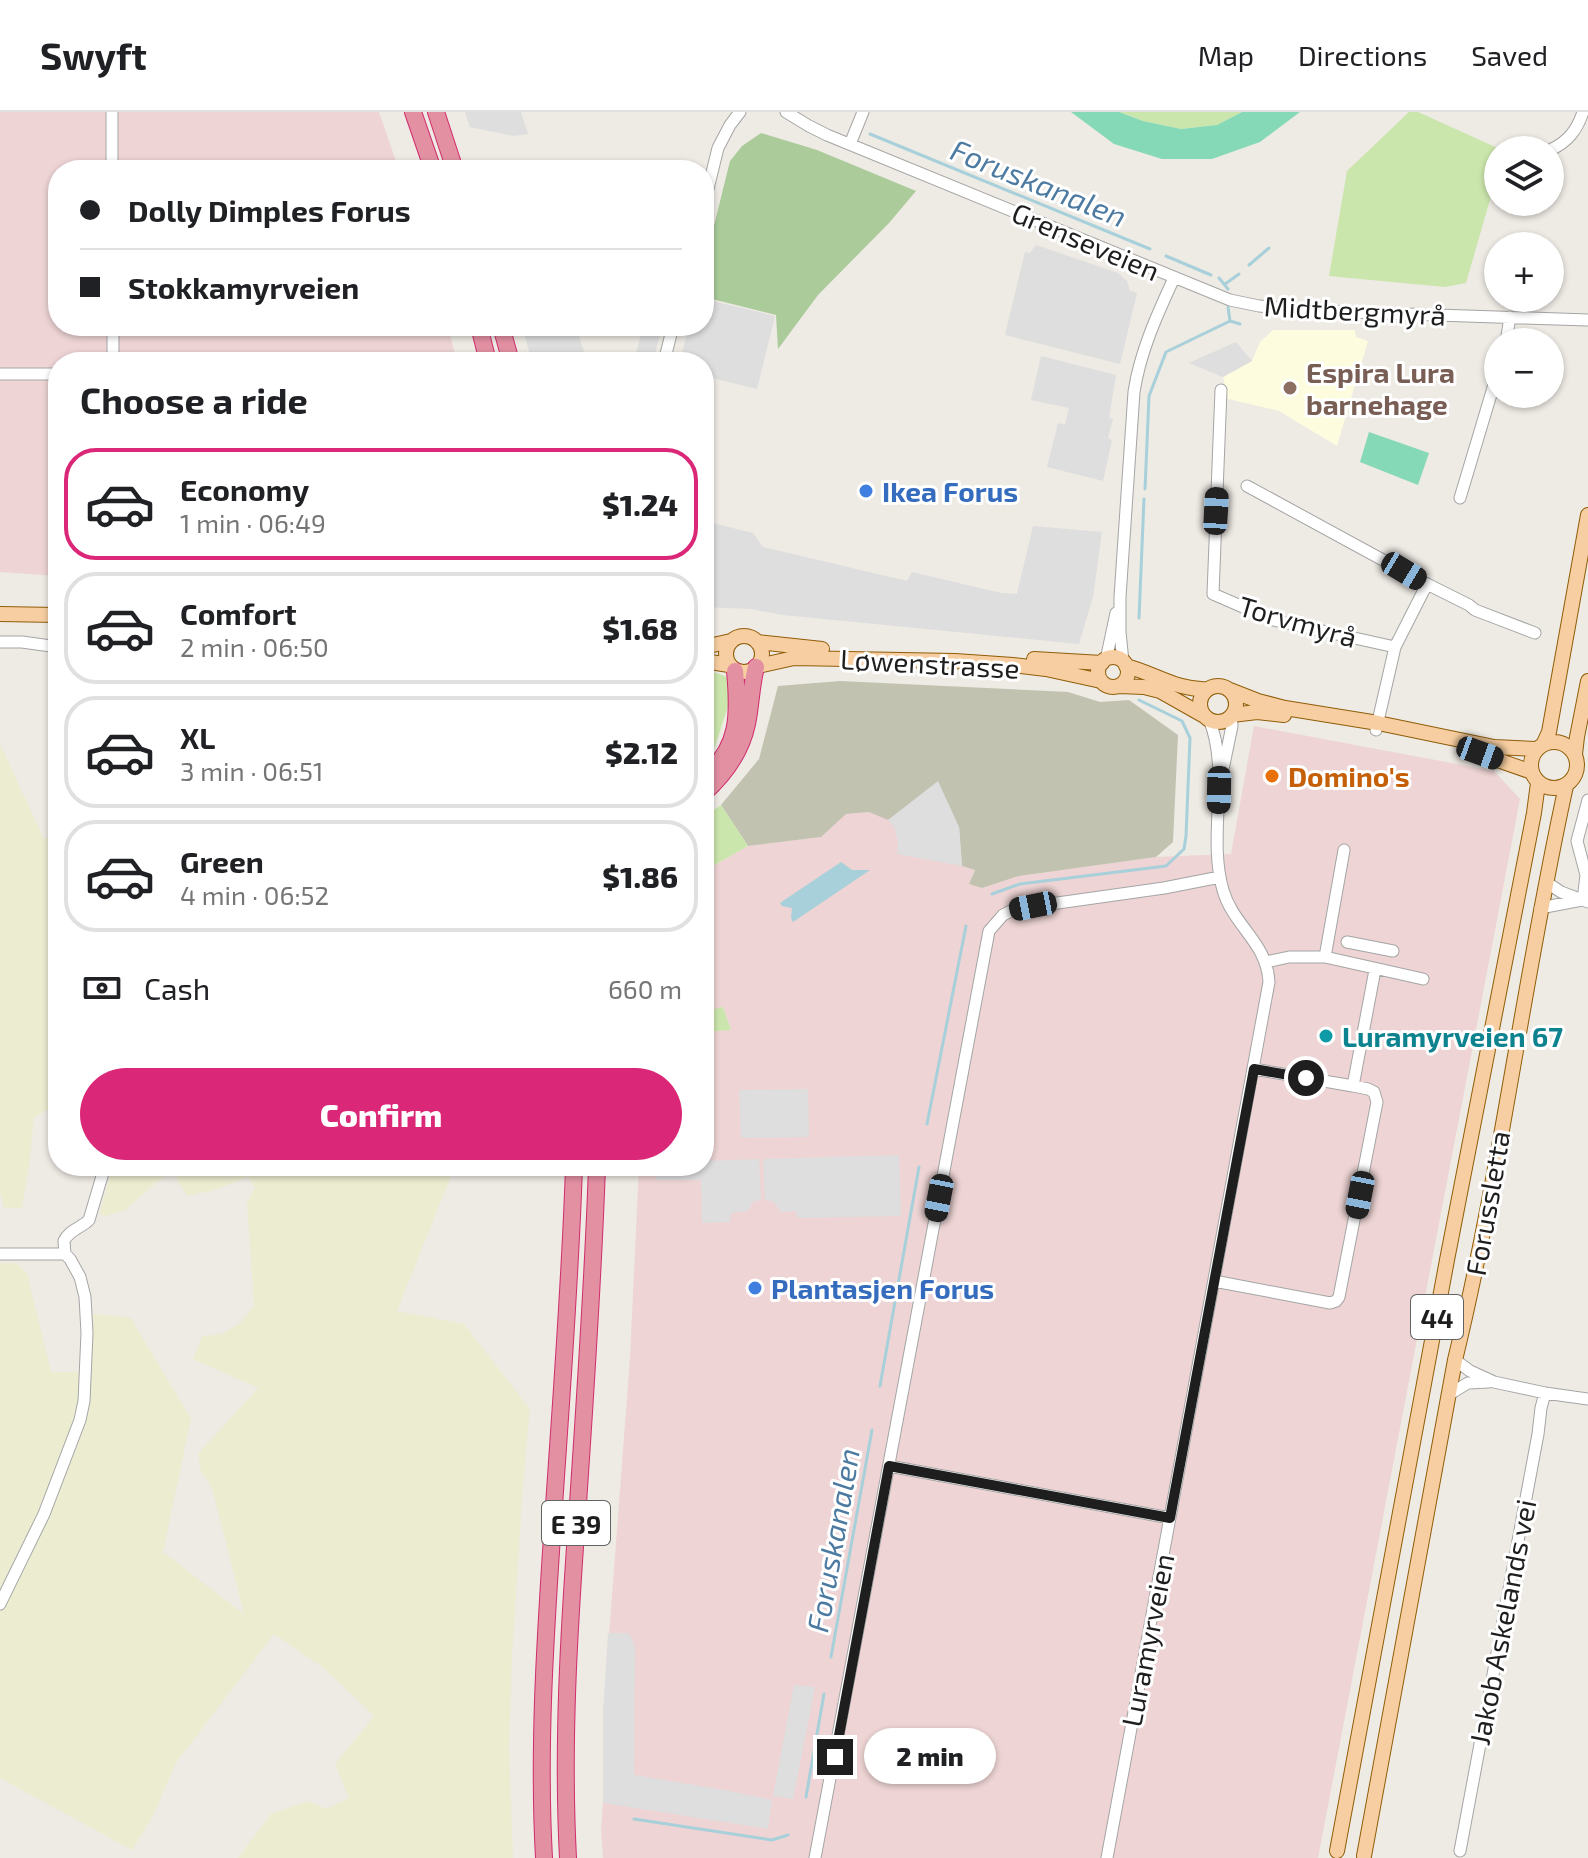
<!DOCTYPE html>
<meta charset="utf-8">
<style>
:root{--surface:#fff;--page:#f6f6f6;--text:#202124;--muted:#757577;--line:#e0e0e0;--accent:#db2777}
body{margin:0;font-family:"Exo 2",sans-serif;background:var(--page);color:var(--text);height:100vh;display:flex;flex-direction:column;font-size:30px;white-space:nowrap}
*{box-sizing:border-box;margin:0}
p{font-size:26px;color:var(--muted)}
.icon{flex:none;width:44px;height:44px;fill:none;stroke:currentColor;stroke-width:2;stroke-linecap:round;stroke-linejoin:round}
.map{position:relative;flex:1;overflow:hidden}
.sheet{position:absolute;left:48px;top:240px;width:666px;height:824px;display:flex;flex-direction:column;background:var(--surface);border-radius:32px;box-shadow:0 2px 6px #0004}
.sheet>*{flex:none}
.guide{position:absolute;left:48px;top:48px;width:666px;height:176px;border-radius:32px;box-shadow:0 2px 6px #0004;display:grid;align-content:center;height:176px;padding:0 32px;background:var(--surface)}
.tools{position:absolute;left:1484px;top:24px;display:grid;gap:16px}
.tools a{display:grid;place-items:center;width:80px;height:80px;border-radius:50%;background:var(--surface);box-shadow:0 2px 6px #0004;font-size:40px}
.end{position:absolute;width:36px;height:36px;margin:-18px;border:10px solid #1e1e1e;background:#fff;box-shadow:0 0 0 4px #fff}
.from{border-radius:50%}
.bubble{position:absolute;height:56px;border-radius:28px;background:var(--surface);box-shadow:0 2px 6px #0004;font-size:26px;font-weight:800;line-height:56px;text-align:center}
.car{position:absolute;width:24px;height:48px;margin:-24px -12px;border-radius:10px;box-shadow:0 0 6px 2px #0007;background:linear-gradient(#222 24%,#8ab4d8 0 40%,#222 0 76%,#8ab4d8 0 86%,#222 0)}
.guide b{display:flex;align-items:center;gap:28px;height:76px;font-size:30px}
.guide b+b{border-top:2px solid var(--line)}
.guide i{width:20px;height:20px;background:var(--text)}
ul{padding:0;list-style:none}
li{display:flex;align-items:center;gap:24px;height:112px;margin:0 16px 12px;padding:0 16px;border:4px solid var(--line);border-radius:32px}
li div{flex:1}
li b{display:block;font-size:30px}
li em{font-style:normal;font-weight:800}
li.selected{border-color:var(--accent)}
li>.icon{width:72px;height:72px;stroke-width:1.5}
h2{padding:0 32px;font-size:36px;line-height:96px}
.pay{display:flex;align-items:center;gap:20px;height:88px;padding:0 32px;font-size:30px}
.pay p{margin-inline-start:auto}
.button{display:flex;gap:16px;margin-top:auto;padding:16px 32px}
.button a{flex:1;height:92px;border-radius:48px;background:var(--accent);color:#fff;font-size:32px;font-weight:800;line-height:92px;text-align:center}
header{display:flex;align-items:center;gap:48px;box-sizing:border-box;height:112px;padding:0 40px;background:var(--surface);border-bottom:2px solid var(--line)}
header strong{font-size:38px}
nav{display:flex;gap:44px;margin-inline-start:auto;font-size:28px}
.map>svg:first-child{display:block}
</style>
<header>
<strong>Swyft</strong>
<nav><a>Map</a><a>Directions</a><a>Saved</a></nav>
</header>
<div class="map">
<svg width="1588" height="1746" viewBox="0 0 1588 1746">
<rect width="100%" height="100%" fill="#eeeae4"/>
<path fill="#eed4d4" d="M0,0H379L399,58H58V214H448L457,250H58V464L0,460Z
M1254,614L1494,659L1520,687L1318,1746H603L601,1717L603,1691V1603L630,1246L639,1054H704V920L731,917L723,896L704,900V759L748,734L821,725L845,702L869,700L901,699L959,715L962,754L975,758L969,772L982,776L1019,764L1156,745L1231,742Z"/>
<path fill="#fdfcde" d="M1273,218H1355L1356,225L1368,229L1337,334L1279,299L1228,287L1223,265L1252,249L1260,230Z"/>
<path fill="#c2c2b0" d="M840,569L1068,580L1100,590L1129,588L1178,623L1173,730L1156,745L1019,764L982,776L969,772L975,758L962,754L959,715L901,699L888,708L869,700L846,702L821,725L748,734L721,693L759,647L778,574Z"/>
<path fill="#ebecd0" d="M0,632L44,727L58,720V997L47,998L34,1005L29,1055L22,1096H4L0,1079Z
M113,1054H455L397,1199L464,1212L530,1297L523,1372L512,1545L509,1635L513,1746H238L271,1702L308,1689L326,1697L349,1686L335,1652L374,1604L325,1557L274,1522L175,1652L154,1702L132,1738L0,1666V1151H16L27,1161L51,1260H90L93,1202L130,1205L191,1307L163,1440L244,1502L212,1376L201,1360L198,1342L258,1276L193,1247L202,1224L222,1222L240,1211L254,1194L247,1091L255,1076L248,1065L214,1078L187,1084L171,1058L125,1098L106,1104L99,1102Z"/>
<path fill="#cbe6ac" d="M1119,0H1242L1217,13L1181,17L1143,9Z
M1409,0H1418L1502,38H1498V60L1466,171L1445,175L1329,164L1347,59Z
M704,557L725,564L730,569L731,585L712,644L704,653Z
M721,693L748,734L704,759V705Z
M723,895L731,918L704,920V900Z"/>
<path fill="#abcb9b" d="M761,21L817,38L916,79L889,111L818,183L778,237L776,203L704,185V154L730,49L742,34Z"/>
<path fill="#86d9b6" d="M1071,0H1119L1143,9L1181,17L1217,13L1242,0H1300L1260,30L1212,47H1162L1114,32Z
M1369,320L1429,341L1418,373L1360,350Z"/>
<path fill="#dedede" d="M465,0H521L528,22L514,24L470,15Z
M1036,133L1118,161L1127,169L1130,179L1137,181L1120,252L1005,223L1025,140L1030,141Z
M704,187L775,204L757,277L704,264V250H680L689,214H704Z
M522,214H576L587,250H532Z
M643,214H662L653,250H634Z
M1236,230L1252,249L1223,265L1189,251Z
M1041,244L1116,263L1109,306L1113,307L1108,326L1112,328L1103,369L1047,355L1058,311L1065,313L1069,296L1031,288Z
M704,409L753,421L763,435L907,469L912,460L1001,481L1017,482L1033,414L1102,420L1093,485L1079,532L783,503L751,497L704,495Z
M938,669L959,715L962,754L897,742L898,730L895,717L888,708Z
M808,977L809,1025L741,1026L739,978Z
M899,1043L901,1104L797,1106L796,1099L781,1100L773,1089L765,1088L763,1047Z
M759,1047L761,1088L753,1090L747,1099L731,1101L730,1110L702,1111L701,1068H656V1054H704V1049Z
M608,1521H629L635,1535L634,1663L730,1679L772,1688L768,1717L603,1691V1603Z
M794,1573L815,1575L793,1687L773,1684Z"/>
<path fill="#a7d0da" d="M841,750L852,758H870L793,810L791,806L792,796L782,794L780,791Z"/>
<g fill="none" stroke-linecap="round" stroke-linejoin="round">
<path stroke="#a7d0da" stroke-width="3" d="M870,22L1150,137
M1166,144L1211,163
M1249,153L1269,136
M1219,166L1228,177
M1225,172L1239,162
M1228,195L1230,209L1240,212
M1145,377L1149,284L1166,240L1230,209
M1139,506L1144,387
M992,782L1020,772L1166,754L1184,737L1186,724L1190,626L1182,609L1139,588
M927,1012L966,814
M880,1274L919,1055
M831,1545L872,1318
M806,1685L824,1582
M634,1707L772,1728L788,1723"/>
<g stroke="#a5a5a5" stroke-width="13">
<path id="minor" d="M112,0V58
M786,0L809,14L827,23L1230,188L1259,194L1317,199L1588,208
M850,32L863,0
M1550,38C1568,30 1577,18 1583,0
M704,93L718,36L730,13L740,0
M113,214V250
M1506,230L1510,205
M664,250L673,214
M0,262H58
M1221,278L1213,482L1273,508L1395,535
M1247,374L1427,472L1469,493L1475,498L1535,521
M1460,386L1498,259
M0,530H22L58,535
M1106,548L1116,501
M1123,550L1120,520V485L1134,280C1140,240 1157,203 1174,166
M1376,618L1395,535L1427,472
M1222,662L1232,614L1231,604
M1546,770L1561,780L1588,790
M1583,788L1586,763L1577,729L1588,688
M1540,796L1582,788
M1347,830L1393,839
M1325,845L1344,738
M1266,850L1289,845H1325L1423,867
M1254,957L1353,974L1375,858
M0,1142H65
M1214,1169L1330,1191L1336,1189L1339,1185L1377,990L1374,980L1368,977L1353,974
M1455,1248L1470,1259L1494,1270L1545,1281L1588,1287
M1448,1283L1468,1271L1489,1270
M889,1354L1170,1406
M0,1492L44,1402L80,1308L84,1289L87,1221L85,1185L80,1165L70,1147L65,1142L64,1129C69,1118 81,1116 89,1108L105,1054
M1460,1739L1538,1322L1541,1296L1545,1281
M815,1746L989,819L1003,803L1015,797L1164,776L1220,765
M1107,1746L1269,870C1267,830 1233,814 1223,778C1207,723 1231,661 1209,607"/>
</g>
<g stroke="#905d08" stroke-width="16">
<path id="major" d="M0,502L58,503
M726 542a18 18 0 1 1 36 0a18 18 0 1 1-36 0Z
M757,530L822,537
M704,535L731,529
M1098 560a15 15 0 1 1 30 0a15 15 0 1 1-30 0Z
M1034,547L1102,551
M704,549L729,553
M758,554L794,546L955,549L1013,553L1046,557L1101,569
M1126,554C1154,561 1178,579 1208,577
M1119,574L1144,575L1160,579L1206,605
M1200 592a18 18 0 1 1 36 0a18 18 0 1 1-36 0Z
M1230,578L1258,589L1285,596L1378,611L1494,635L1537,637
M1232,603L1257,600L1284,603
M1531 653a23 23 0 1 1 46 0a23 23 0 1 1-46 0Z
M1543,633L1549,620L1588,403
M1469,638L1532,660
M1575,642L1577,625L1588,569
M1337,1739L1447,1148L1534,701L1538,671
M1364,1744L1455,1248C1501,1059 1524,864 1566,674"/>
</g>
<g stroke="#d02d6c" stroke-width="18">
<path id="highway" d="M413,0L433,58
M436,0L455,58
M479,214L488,250
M501,214L511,250
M704,665C740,636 739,602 735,559
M704,681C725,662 741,640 747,612C751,593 751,574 756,555
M544,1746C538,1639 545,1531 552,1424C560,1301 570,1178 574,1054
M568,1746C562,1632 569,1519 577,1406C585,1289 593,1172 597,1054"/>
</g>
<use href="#minor" stroke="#fff" stroke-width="11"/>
<use href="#major" stroke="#f7cea1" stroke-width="14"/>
<use href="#highway" stroke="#e290a2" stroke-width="16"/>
</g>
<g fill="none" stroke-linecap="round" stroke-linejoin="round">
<path stroke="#1e1e1e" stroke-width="10" d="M835,1645L889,1354L1170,1406L1254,957L1306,966"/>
</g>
<circle fill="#8d6e63" stroke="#fff" stroke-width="3" cx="1290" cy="276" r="8"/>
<g fill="#3f7fe0" stroke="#fff" stroke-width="3">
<circle cx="866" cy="379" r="8"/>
<circle cx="755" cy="1176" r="8"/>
</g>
<circle fill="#e8710a" stroke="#fff" stroke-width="3" cx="1272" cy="664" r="8"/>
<circle fill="#0f9aa8" stroke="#fff" stroke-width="3" cx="1326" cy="924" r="8"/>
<g text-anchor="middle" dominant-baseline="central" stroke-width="6" stroke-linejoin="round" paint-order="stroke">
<g fill="#fff" stroke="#626262" stroke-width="2">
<rect x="1411" y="1183" width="52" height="44" rx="6"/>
<rect x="542" y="1389" width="68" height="44" rx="6"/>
</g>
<g font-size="26" font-weight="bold" fill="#1e1e1e">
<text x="1437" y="1205">44</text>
<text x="576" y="1411">E 39</text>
</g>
<g font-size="28" fill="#1e1e1e" stroke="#fff">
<text transform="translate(1086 129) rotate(23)">Grenseveien</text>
<text transform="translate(1355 198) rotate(3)">Midtbergmyrå</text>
<text transform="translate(1298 509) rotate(16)">Torvmyrå</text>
<text transform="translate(930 551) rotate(3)">Løwenstrasse</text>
<text transform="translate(1487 1091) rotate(-80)">Forussletta</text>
<text transform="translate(1502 1510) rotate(-79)">Jakob Askelands vei</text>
<text transform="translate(1147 1528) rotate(-79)">Luramyrveien</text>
</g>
<g font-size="28" font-weight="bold" fill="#785e54" stroke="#fff" text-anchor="start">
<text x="1306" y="260">Espira Lura<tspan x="1306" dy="32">barnehage</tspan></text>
</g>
<g font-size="28" font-weight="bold" fill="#366cbe" stroke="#fff" text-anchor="start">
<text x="882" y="379">Ikea Forus</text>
<text x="771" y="1176">Plantasjen Forus</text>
</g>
<g font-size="28" font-weight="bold" fill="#c56008" stroke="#fff" text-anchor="start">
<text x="1288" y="664">Domino's</text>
</g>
<g font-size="28" font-weight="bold" fill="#0d838f" stroke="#fff" text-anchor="start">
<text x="1342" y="924">Luramyrveien 67</text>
</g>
<g font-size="30" font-style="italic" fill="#4c7aa0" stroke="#fff">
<text transform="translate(1039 70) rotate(22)">Foruskanalen</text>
<text transform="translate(832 1428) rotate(-80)">Foruskanalen</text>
</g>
</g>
</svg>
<div class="tools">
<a><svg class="icon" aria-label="layers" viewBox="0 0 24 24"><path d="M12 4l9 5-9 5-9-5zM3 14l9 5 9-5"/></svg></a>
<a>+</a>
<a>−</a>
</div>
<i class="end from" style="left:1306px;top:966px"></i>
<i class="end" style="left:835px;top:1645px"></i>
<div class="bubble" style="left:864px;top:1616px;width:132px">2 min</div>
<i class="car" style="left:1216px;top:399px;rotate:3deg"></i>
<i class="car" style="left:1404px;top:459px;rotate:121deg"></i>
<i class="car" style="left:1480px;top:641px;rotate:110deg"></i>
<i class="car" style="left:1219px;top:678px;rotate:181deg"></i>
<i class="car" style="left:1033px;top:794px;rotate:259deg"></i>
<i class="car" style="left:1360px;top:1083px;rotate:191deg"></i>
<i class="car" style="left:939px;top:1086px;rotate:191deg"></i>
<div class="guide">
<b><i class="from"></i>Dolly Dimples Forus</b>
<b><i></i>Stokkamyrveien</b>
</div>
<section class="sheet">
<h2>Choose a ride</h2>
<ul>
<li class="selected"><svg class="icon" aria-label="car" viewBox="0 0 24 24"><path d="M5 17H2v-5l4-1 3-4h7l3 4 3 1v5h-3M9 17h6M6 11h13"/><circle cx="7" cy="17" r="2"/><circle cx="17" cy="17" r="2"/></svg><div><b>Economy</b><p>1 min · 06:49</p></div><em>$1.24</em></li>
<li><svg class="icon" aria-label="car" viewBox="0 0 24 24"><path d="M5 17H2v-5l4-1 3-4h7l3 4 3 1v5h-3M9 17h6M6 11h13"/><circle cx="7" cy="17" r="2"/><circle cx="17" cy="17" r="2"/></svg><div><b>Comfort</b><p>2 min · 06:50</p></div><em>$1.68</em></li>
<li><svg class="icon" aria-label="car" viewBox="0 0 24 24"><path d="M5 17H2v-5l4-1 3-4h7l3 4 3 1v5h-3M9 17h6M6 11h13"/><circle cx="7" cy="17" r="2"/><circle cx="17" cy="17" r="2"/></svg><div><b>XL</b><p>3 min · 06:51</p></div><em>$2.12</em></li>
<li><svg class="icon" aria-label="car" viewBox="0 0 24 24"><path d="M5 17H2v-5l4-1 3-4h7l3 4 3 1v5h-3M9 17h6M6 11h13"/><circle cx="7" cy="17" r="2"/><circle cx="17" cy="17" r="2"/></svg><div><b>Green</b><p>4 min · 06:52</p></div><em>$1.86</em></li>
</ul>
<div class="pay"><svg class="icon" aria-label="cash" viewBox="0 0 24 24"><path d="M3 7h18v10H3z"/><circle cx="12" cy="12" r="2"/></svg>Cash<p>660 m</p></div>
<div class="button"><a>Confirm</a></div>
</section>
</div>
